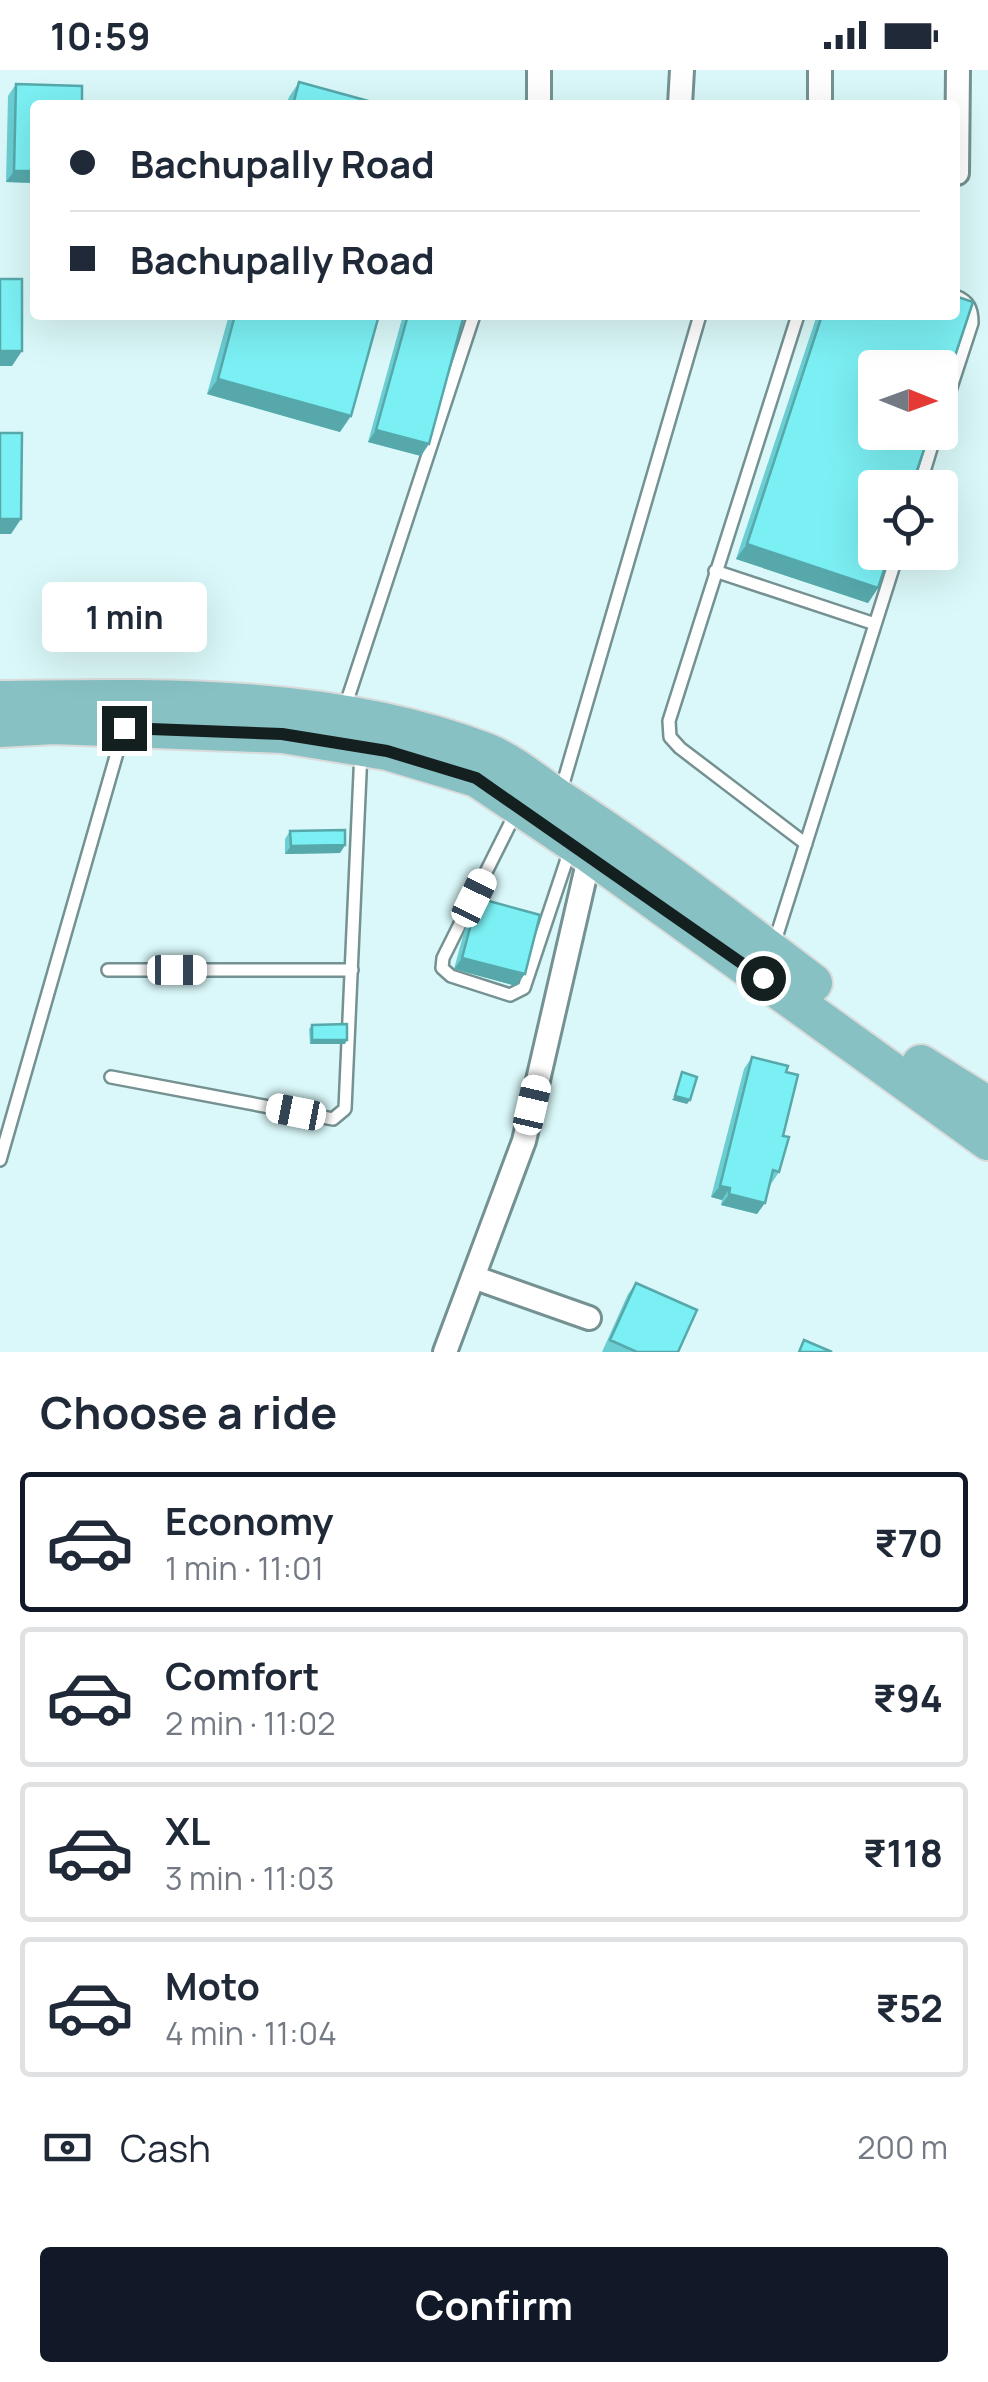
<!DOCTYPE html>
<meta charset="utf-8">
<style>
:root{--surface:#fff;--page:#f2f2f3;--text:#1f2937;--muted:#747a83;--line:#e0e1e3;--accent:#111827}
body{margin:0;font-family:Manrope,sans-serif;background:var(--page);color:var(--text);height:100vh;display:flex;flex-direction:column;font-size:38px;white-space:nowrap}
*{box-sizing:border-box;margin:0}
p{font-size:32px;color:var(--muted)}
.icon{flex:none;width:55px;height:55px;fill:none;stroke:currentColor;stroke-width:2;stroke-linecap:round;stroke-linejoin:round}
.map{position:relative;height:1282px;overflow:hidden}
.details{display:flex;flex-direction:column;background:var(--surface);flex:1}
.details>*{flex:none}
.hud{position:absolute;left:30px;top:30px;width:930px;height:220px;border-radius:10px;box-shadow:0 10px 40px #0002;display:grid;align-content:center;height:220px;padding:0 40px;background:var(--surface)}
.needle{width:65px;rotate:91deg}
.tools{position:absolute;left:858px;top:280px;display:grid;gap:20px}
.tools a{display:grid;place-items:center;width:100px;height:100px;border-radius:10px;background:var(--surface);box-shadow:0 10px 40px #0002;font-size:50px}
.end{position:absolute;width:45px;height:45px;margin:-22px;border:12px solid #142020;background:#fff;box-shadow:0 0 0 5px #fff}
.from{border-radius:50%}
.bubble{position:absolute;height:70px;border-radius:10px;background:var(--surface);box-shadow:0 10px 40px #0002;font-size:32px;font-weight:700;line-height:70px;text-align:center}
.car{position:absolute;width:30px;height:60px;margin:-30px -15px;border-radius:12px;box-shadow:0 0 8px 2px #0007;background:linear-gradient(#fff 24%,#345 0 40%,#fff 0 76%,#345 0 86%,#fff 0)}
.hud b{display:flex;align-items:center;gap:35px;height:95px;font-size:38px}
.hud b+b{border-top:2px solid var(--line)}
.hud i{width:25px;height:25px;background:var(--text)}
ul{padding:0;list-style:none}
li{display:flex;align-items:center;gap:30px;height:140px;margin:0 20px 15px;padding:0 20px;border:5px solid var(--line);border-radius:10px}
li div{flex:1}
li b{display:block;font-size:38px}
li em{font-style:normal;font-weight:700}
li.current{border-color:var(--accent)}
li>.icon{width:90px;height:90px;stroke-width:1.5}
h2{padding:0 40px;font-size:45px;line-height:120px}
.pay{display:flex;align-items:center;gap:25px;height:110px;padding:0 40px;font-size:38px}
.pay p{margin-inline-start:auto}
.primary-button{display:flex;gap:20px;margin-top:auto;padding:20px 40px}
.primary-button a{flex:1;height:115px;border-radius:10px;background:var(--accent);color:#fff;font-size:40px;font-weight:700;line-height:115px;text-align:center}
.status{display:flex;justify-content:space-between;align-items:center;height:70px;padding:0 50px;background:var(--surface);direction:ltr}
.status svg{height:28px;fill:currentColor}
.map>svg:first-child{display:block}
</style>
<div class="status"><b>10:59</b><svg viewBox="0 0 49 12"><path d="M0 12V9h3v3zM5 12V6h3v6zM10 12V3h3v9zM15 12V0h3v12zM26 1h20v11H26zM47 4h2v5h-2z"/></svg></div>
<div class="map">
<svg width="988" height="1282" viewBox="0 0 988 1282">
<rect width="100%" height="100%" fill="#daf8f9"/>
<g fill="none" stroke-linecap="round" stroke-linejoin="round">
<g stroke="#759191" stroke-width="16">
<path id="service" d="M798,245L669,651L670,667L680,678L806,774
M940,351L972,253C972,239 969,231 955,226
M919,418L936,362
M715,501L875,554
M345,637L474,245
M560,724L700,245
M516,742L443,888L442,898L451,906L510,925L524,918L571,777
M774,874L898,482
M108,900H352
M111,1007L333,1049L345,1039L361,681
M0,1090L123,662"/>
</g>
<g stroke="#759191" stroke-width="28">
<path id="minor" d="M539,35V0
M680,35L682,0
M820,35V0
M957,103L958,0
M473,1207L589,1248
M445,1282L524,1071L590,784"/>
</g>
<g stroke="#d9dbdb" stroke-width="42">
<path id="primary" d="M0,630C161,628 333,623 486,682C513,693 538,715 562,731C649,787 731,851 813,913
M0,658L54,655L283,664L387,681L477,708L590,784L988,1071
M921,994L988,1036"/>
</g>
<use href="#service" stroke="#fff" stroke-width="11"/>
<use href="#minor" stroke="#fff" stroke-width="22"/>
<use href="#primary" stroke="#87c1c3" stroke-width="38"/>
</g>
<path fill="#6aced2" d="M299,12L383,35H286L289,27Z
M16,14L35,35V113L6,112L8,26Z
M229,245H379L340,362L207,324Z
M403,245H463L421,386L368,372Z
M817,245H955L878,518L868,533L736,489Z
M290,761L345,775L340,783L285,784V769Z
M478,828L516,916L454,899L470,840Z
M312,955L345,974H310L309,959Z
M752,987L786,1002L779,1102L771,1114L757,1144L721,1135L722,1130L711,1127L744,999Z
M636,1213L678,1282H602L628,1224Z"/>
<path fill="#56a8ab" d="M14,101H35V113L6,112Z
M0,281H22L12,296H0Z
M218,309L351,346L340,362L207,324Z
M376,360L429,374L421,386L368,372Z
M0,449H21L11,464H0Z
M747,474L878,518L868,533L736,489Z
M345,775L340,783L285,784L291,776Z
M462,888L525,904L516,916L454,899Z
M312,970H347L345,974H310Z
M675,1026L690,1030L687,1034L672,1030Z
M720,1116L730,1118L722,1130L711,1127Z
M729,1124L765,1133L757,1144L721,1135Z"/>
<path fill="#7bf0f4" stroke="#56a8ab" stroke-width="2.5" d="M299,12L383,35H293Z
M16,14L82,16V35H35V101H14Z
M0,209H22V281H0Z
M955,226L973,232L940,331V298H875V362H930L911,418H875V482H890L878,518L747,474L822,245H955Z
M235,245H379L351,346L218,309Z
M408,245H464L429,374L376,360Z
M0,363H22L21,449H0Z
M345,760V775L291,776L290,761Z
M478,828L540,845L525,904L462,888Z
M347,954V970H312V955Z
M752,987L788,996L786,1002L798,1005L783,1066L789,1067L779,1102L773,1100L765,1133L729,1124L730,1118L720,1116Z
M682,1002L697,1007L690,1030L675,1026Z
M636,1213L697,1240L678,1282H637L610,1270Z
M804,1270L832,1282H799Z"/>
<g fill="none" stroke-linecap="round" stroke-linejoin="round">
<path stroke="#142020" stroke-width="12" d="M124,658L282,664L387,681L476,708L763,908"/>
</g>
</svg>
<div class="tools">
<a><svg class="needle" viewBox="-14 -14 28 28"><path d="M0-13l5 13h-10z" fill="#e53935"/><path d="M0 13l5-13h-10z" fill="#747a83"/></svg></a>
<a><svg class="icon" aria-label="locate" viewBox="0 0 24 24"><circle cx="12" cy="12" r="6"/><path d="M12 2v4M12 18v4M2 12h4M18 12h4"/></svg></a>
</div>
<i class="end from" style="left:763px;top:908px"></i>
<i class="end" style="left:124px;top:658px"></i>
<div class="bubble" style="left:42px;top:512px;width:165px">1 min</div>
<i class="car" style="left:474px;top:828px;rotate:26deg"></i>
<i class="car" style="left:177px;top:900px;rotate:90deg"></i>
<i class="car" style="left:532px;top:1035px;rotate:13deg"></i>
<i class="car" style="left:296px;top:1042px;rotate:281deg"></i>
<div class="hud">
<b><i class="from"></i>Bachupally Road</b>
<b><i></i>Bachupally Road</b>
</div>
</div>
<section class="details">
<h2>Choose a ride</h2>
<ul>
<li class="current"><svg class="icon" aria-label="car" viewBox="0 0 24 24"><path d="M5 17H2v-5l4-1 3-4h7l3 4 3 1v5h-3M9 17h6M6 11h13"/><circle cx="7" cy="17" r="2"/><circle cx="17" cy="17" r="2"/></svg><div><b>Economy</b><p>1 min · 11:01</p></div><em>₹70</em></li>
<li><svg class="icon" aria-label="car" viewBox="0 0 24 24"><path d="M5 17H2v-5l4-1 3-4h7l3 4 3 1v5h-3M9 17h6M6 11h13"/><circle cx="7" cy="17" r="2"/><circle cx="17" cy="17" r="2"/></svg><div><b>Comfort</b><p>2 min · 11:02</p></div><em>₹94</em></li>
<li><svg class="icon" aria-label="car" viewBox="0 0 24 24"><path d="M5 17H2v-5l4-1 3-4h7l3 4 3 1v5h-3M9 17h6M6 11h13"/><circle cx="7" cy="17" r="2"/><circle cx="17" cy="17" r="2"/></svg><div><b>XL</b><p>3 min · 11:03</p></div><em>₹118</em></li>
<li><svg class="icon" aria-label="car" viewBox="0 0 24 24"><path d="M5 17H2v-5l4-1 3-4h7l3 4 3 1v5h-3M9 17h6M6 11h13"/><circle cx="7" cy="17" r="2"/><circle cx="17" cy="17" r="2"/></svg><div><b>Moto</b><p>4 min · 11:04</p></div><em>₹52</em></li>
</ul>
<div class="pay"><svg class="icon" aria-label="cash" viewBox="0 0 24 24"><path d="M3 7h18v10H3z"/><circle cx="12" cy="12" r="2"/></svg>Cash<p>200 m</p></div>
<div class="primary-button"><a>Confirm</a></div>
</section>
